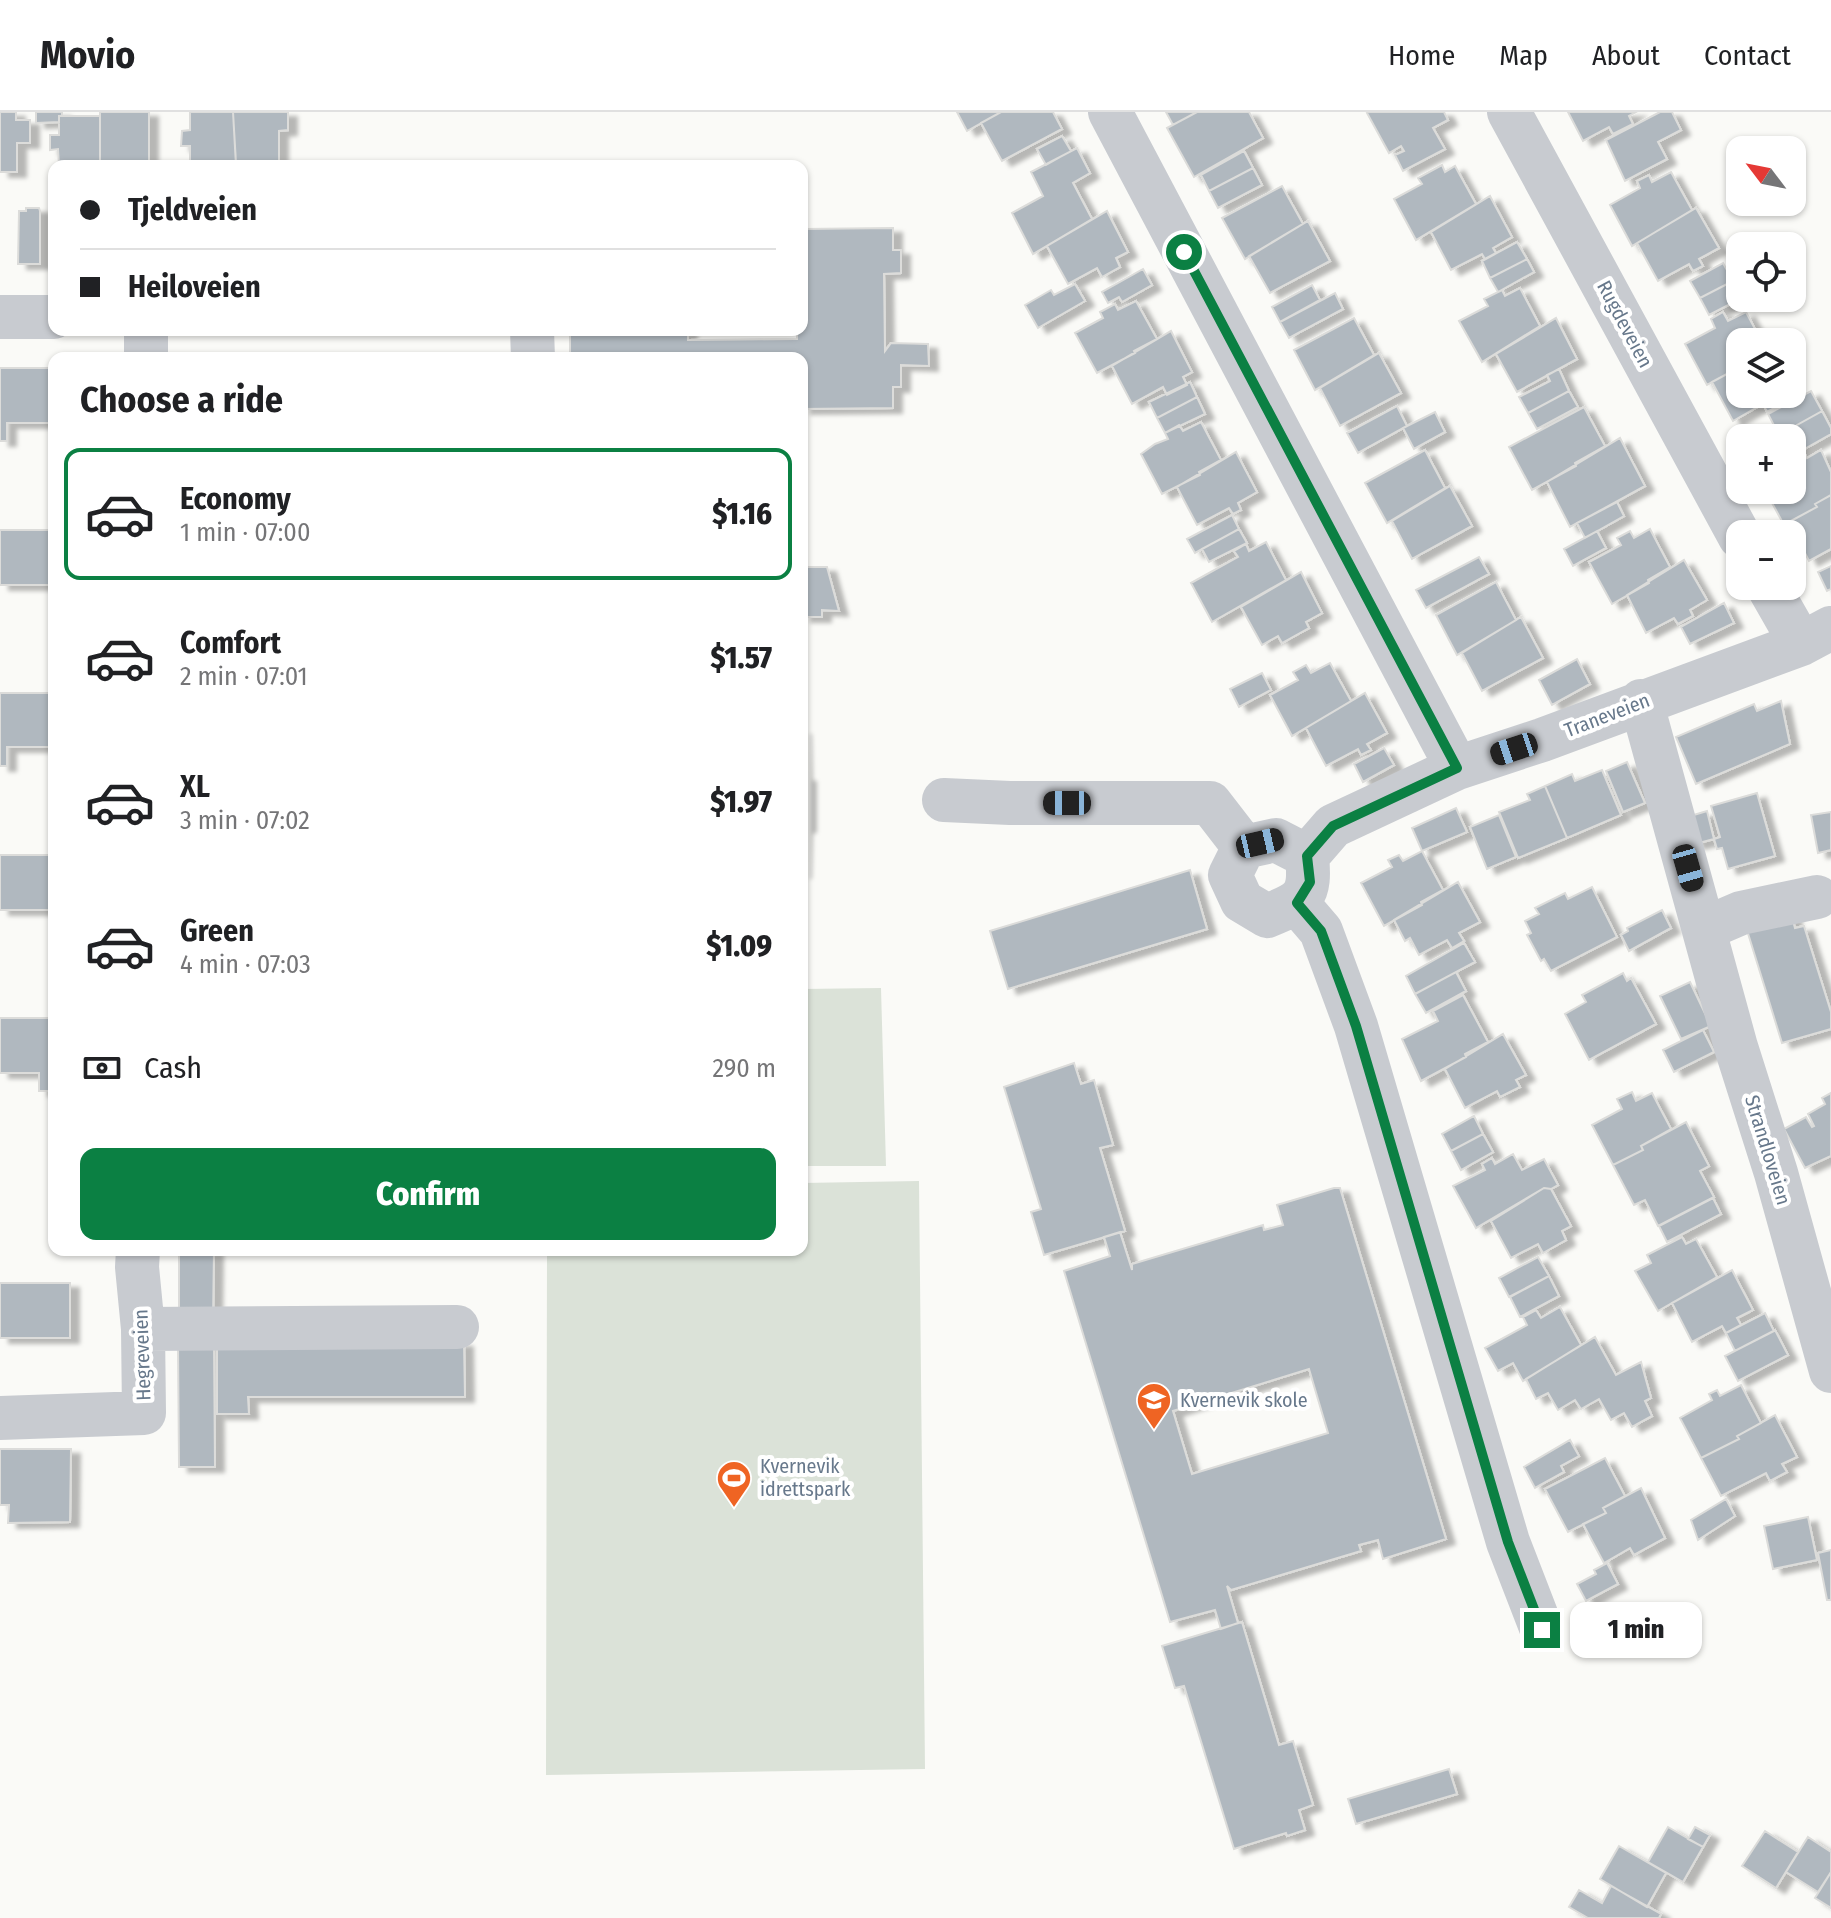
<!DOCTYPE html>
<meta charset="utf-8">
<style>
:root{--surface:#fff;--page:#f2f2f2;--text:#202124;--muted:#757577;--line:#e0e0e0;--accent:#0b8043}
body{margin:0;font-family:"Fira Sans Condensed",sans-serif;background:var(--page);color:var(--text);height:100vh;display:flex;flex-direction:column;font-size:30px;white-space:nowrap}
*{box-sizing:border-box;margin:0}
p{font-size:26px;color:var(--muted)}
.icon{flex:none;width:44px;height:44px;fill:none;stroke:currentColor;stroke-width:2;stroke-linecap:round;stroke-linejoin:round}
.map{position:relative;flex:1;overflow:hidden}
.sheet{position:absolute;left:48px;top:240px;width:760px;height:904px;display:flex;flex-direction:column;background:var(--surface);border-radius:16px;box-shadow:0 2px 6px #0004}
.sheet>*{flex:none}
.guide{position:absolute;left:48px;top:48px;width:760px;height:176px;border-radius:16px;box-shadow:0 2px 6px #0004;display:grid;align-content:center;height:176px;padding:0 32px;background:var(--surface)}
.needle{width:52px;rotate:302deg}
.buttons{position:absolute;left:1726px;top:24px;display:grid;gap:16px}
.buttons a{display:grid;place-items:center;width:80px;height:80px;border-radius:16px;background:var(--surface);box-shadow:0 2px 6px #0004;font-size:40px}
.end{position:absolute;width:36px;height:36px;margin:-18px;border:10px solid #0b8043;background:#fff;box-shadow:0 0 0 4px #fff}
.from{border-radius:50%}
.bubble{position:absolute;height:56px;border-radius:16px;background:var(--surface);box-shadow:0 2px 6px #0004;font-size:26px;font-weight:800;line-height:56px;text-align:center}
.car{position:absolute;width:24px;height:48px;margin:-24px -12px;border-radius:10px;box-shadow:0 0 6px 2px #0007;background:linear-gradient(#222 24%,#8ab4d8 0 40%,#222 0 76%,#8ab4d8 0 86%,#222 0)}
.guide b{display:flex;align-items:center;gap:28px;height:76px;font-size:30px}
.guide b+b{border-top:2px solid var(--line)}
.guide i{width:20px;height:20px;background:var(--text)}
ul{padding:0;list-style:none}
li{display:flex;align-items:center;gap:24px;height:132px;margin:0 16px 12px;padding:0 16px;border:4px solid transparent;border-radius:16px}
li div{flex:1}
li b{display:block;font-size:30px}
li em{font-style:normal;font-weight:800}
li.on{border-color:var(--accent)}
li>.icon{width:72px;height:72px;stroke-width:1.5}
h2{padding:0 32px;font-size:36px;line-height:96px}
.pay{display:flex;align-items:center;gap:20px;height:88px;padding:0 32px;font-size:30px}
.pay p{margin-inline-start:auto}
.button{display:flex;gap:16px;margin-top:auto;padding:16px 32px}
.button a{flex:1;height:92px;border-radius:16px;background:var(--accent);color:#fff;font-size:32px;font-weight:800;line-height:92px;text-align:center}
header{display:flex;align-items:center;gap:48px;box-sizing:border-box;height:112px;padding:0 40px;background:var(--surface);border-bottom:2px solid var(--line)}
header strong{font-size:38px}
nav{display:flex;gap:44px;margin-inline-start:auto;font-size:28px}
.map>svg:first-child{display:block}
</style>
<header>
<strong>Movio</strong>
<nav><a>Home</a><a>Map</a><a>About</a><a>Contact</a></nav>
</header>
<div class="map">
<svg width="1831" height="1806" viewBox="0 0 1831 1806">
<defs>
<filter id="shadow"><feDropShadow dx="9" dy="5" stdDeviation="2" flood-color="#0004"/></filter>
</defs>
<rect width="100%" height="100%" fill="#fafaf7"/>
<path fill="#dbe2d8" d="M881,876L886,1054H802V877Z
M919,1069L925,1657L546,1663L547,1138H802V1071Z"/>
<path fill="#b0b8bf" stroke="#dcdcda" stroke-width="2" fill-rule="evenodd" filter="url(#shadow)" d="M0,0H16V8H30V31H17V60H0Z
M36,0H62V4H59V10L36,11Z
M100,0H149V54H100Z
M190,0H233L236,54H190V34H181L182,19L190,18Z
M233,0H288V18L279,19V51H236Z
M957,0H1001L967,19Z
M1001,0H1053L1062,17L1002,49L981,11Z
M1166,0H1197L1173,13Z
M1197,0H1249L1263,26L1194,65L1167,16Z
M1369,0H1444L1448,8L1433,16L1445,37L1403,59L1395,43L1404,39L1401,34L1389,41L1367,1Z
M1568,0H1636L1629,4L1633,12L1613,22L1609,15L1583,29Z
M1660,0H1672L1681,18L1658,30L1667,47L1625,69L1606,28Z
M59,4H100V54H59L58,37L50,38V23H59Z
M1062,24L1071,39L1046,53L1037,37Z
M1077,36L1090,61L1073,71L1092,107L1033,142L1012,101L1043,84L1031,60Z
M1244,39L1253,56L1209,79L1201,63Z
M1442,53L1445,60L1455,54L1476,92L1416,128L1394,87L1422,72L1418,66Z
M1253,56L1262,73L1218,96L1209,79Z
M1671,60L1692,98L1632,134L1610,93L1640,76L1637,69L1649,63L1652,70Z
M1282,74L1303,112L1245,147L1222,106Z
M1490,84L1512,125L1493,136L1496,141L1485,147L1482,142L1451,158L1431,120Z
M26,96H39L40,99V152H18L19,99H26Z
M1696,96L1719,136L1699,147L1703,154L1693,159L1689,152L1658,169L1637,131Z
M1107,99L1128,140L1116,146L1120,155L1102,165L1097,156L1068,172L1047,134Z
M1308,109L1330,149L1270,181L1249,144Z
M893,116V138H901V161L884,162L885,239L891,231L928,232L929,254L901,253V275H893V296L802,297V246H570V218H688V228L797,227V218H802V117Z
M1517,130L1527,147L1490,166L1482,149Z
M1527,147L1534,160L1498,180L1490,166Z
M1723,151L1733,169L1700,186L1690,169Z
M1143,157L1152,173L1122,190L1119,185L1108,191L1102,180Z
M1733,169L1742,186L1709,203L1700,186Z
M1075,172L1085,189L1038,216L1025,193L1051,178L1054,183Z
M1312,173L1320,188L1280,210L1272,195Z
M1520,176L1540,214L1482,250L1459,209L1488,194L1484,187L1502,178L1505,184Z
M1335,181L1343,197L1289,226L1280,210Z
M1136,189L1157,227L1134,239L1135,241L1097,261L1075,221L1103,206L1100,200L1115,192L1118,198Z
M1723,200L1728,209L1746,200L1762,230H1740V255L1707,273L1685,232L1715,216L1711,207Z
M1354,206L1374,243L1315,278L1294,238Z
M1556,206L1577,247L1517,280L1496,242Z
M1171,219L1192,260L1183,265L1187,273L1167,283L1163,275L1132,292L1112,254Z
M1379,241L1401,281L1340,314L1320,276Z
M1740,255V282H1782L1776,286L1780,293L1767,300L1763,292L1733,309L1712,270Z
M0,256H54V311H7V329H0Z
M1559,257L1569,279L1528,301L1519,285L1550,269L1547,263Z
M1190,270L1197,285L1157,306L1149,290Z
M1569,279L1578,295L1537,317L1528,301Z
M1811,279L1822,299L1779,323L1768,302Z
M1197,285L1205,302L1165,321L1157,306Z
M1397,294L1407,314L1358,341L1347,321Z
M1584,295L1605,334L1575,351L1576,354L1532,378L1509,335Z
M1822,299L1831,316V322L1792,344V326H1781L1779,323Z
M1435,300L1445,320L1414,337L1403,316Z
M1201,310L1221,348L1199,360L1200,363L1162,382L1141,342L1155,332L1168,327L1165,321L1179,313L1183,319Z
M1620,326L1645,374L1570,415L1547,370Z
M1425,338L1445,376L1387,411L1365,371Z
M1821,338L1831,360V383L1815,392L1817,395L1784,413L1765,378H1792V346L1804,340L1807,346Z
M1236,340L1257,380L1238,391L1241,398L1233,402L1229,396L1197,413L1177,375Z
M1450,374L1472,414L1412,447L1392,409Z
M1831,383V437L1809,449L1789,410L1817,395L1815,392Z
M1617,390L1624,404L1585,426L1577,411Z
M1232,403L1239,417L1195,441L1187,427Z
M1239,417L1247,431L1209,450L1202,437Z
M1650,417L1670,455L1648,468L1649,471L1612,492L1589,450L1621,433L1617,426L1630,419L1634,426Z
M0,418H54V473H0Z
M1597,419L1606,436L1573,454L1564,437Z
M1266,430L1286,468L1212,510L1191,471L1238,445L1234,439L1246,432L1249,439Z
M1479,445L1489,462L1426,496L1416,478Z
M1684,448L1707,488L1690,498L1693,504L1678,512L1674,506L1646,521L1627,483Z
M1831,454V477L1827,479L1818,460Z
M802,455H827L839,499L822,498V505H802Z
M1301,460L1322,501L1306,510L1309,516L1282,531L1278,524L1262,533L1241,495Z
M1496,470L1516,508L1457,543L1436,503Z
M1724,491L1734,511L1690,532L1681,515Z
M1521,505L1543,546L1482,579L1462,541Z
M1577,547L1590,572L1552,593L1539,568Z
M1330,551L1351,589L1292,624L1270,583L1298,568L1293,560L1306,553L1311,561Z
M1262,561L1271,578L1239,595L1230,577Z
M0,581H54V635H7V654H0Z
M1365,581L1387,621L1367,632L1371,638L1361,643L1358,637L1326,654L1306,616Z
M1781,589L1790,632L1696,672L1676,625L1754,592L1757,599Z
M802,617L803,664L807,665V715L803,716L802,762Z
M1384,636L1394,653L1363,670L1354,652Z
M1627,650L1645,691L1623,700L1606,659Z
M1602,658L1621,703L1567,726L1545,674L1572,662L1575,669Z
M1545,674L1567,726L1518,746L1499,700L1530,688L1527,682Z
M1757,681L1775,744L1728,757L1722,736L1717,737L1714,727L1720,725L1711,694Z
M1456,696L1467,720L1422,739L1412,716Z
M1707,699L1714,727L1695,732L1687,705Z
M1831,700V738L1818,741L1811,703Z
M1499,703L1516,745L1487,757L1470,715Z
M1422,739L1443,778L1421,790L1422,793L1384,814L1361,771L1392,755L1388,748L1399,743L1403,749Z
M0,743H54V798H0Z
M1190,758L1207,817L1008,877L990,819Z
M1458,770L1480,810L1459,821L1464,829L1452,836L1447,828L1419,843L1410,826L1405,829L1394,808Z
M1592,775L1617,825L1551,859L1544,847L1541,849L1527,823L1531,821L1525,809L1539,802L1535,796L1565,781L1568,787Z
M1662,798L1671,816L1629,839L1621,823L1628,819L1627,816Z
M1791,801L1795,816L1804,814L1831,900V917L1782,931L1746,815Z
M1464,831L1475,850L1415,882L1406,864Z
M1456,860L1466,879L1426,901L1415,882Z
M1623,861L1627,869L1631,866L1656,912L1589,948L1565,902L1586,890L1582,883Z
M1690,870L1711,914L1681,927L1660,884Z
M1463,883L1488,930L1465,942L1466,945L1421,969L1402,927L1438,909L1433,899Z
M0,906H54V979H39V961H0Z
M1703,918L1714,940L1674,960L1663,938Z
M1503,922L1526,963L1516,968L1520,975L1500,985L1497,979L1465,996L1445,957Z
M1074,951L1081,972L1094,968L1113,1033L1100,1036L1125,1119L1044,1143L1031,1100L1041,1097L1004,975Z
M1632,980L1636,989L1652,981L1671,1017L1641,1034L1643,1038L1613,1053L1592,1013L1622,997L1617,987Z
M1831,981V1044L1805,1056L1784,1017L1806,1005L1812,1015L1814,1014L1808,1002L1825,992L1822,986Z
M1474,1004L1483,1022L1451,1039L1442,1022Z
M1686,1010L1709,1054L1700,1059L1714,1085L1658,1114L1645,1088L1634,1093L1613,1053L1643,1038L1641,1034Z
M1483,1022L1493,1040L1461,1058L1451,1039Z
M1513,1042L1522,1058L1544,1047L1558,1073L1551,1077L1544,1076L1476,1116L1453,1074L1485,1058L1482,1052L1492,1046L1495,1052Z
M1334,1076H1340L1446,1427L1383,1447L1378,1428L1359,1433L1361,1439L1231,1478L1227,1474L1238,1511L1221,1517L1215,1498L1170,1510L1064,1159L1110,1144L1104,1125L1120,1120L1132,1158V1152L1263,1113L1264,1118L1283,1113L1277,1093ZM1309,1257L1328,1321L1192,1362L1173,1299Z
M1544,1076L1551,1077L1571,1114L1562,1119L1566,1128L1543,1141L1538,1132L1511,1146L1491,1109Z
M1713,1086L1721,1102L1667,1130L1659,1114Z
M1682,1125L1686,1132L1696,1127L1717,1165L1658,1199L1635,1159L1651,1151L1647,1143Z
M179,1138H214L213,1210L179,1209Z
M1538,1145L1549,1164L1509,1185L1499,1166Z
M1732,1158L1753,1198L1737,1206L1741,1213L1726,1221L1722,1214L1692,1230L1672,1191Z
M1549,1164L1559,1184L1520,1205L1510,1185Z
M0,1171H70V1226H0Z
M1560,1195L1581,1233L1523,1269L1513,1251L1498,1259L1485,1236L1527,1213L1523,1205L1536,1198L1541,1206Z
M1765,1201L1774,1219L1735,1239L1726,1221Z
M1775,1218L1788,1243L1738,1269L1725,1244Z
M1595,1225L1616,1263L1641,1250L1651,1286L1645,1289L1652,1304L1632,1315L1624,1301L1611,1308L1599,1287L1581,1297L1575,1288L1558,1298L1548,1281L1536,1287L1526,1267Z
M217,1230H464L465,1285H248L249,1302H217Z
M214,1231L215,1355H179L178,1232Z
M1741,1273L1761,1311L1737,1324L1739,1327L1701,1346L1680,1306L1712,1288L1709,1282L1717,1278L1720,1284Z
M1775,1303L1797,1345L1782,1352L1787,1360L1770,1369L1766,1361L1721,1384L1701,1346L1739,1327L1737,1324Z
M1570,1328L1579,1344L1561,1354L1564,1360L1535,1376L1524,1355Z
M0,1337H71L70,1410L8,1411L9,1393H0Z
M1605,1346L1625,1384L1603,1396L1606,1401L1568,1420L1545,1377Z
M1641,1376L1665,1426L1634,1443L1630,1436L1604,1451L1583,1412L1606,1401L1603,1396Z
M1726,1387L1735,1404L1698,1428L1691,1408Z
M1808,1405L1817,1448L1773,1457L1764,1414Z
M1831,1438V1488H1827L1818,1441Z
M1607,1451L1618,1472L1586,1489L1577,1472L1596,1462L1594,1458Z
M1242,1510L1279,1633L1293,1629L1313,1693L1299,1698L1305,1718L1287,1724L1286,1721L1234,1737L1184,1574L1175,1576L1162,1534Z
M1449,1657L1457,1682L1356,1712L1348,1687Z
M1668,1715L1703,1735L1683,1770L1648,1750Z
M1695,1715L1710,1723L1703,1735L1688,1727Z
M1765,1719L1798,1740L1776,1776L1742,1754Z
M1808,1725L1831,1740V1760L1818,1780L1786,1760Z
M1619,1734L1666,1761L1647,1795L1600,1767Z
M1831,1760V1796L1815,1786Z
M1611,1774L1661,1802L1659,1806H1588L1569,1795L1579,1778L1602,1791Z"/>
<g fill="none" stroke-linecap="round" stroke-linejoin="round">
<path stroke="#c8cbd0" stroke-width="44" d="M1110,0L1457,656
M1509,0L1740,425
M0,205H54
M146,218V246
M532,218L533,246
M1768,474L1801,532
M1641,589L1736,935L1776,1061L1831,1259
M944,688L1010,691H1210L1244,735
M1276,728L1307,744C1311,785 1304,789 1267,804L1242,789L1230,763L1244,735Z
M1307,744L1333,714L1457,656L1542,628L1801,532L1831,516
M1297,791L1321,819L1356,914L1508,1430L1542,1518
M1706,816L1741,801L1817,785
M143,1217L457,1215
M0,1306L144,1301L143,1217L137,1155L138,1138"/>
</g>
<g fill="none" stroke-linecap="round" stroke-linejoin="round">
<path stroke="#0b8043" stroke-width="10" d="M1184,140L1457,656L1333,714L1307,744L1310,770L1297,791L1321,819L1356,914L1508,1430L1542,1518"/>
</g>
<defs>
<g id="school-pin" transform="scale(1.8)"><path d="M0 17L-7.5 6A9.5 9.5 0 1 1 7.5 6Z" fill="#ef6423" stroke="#fff"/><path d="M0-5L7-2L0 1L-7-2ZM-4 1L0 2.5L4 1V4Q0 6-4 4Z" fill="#fff"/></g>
<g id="stadium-pin" transform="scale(1.8)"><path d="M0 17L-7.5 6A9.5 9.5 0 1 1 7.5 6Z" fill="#ef6423" stroke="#fff"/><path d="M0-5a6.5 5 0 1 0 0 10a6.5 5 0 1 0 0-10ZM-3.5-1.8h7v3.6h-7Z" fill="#fff"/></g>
</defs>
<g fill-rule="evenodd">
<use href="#school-pin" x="1154" y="1288"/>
<use href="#stadium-pin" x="734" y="1366"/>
</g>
<g text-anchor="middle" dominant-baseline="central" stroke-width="8" stroke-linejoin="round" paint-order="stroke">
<g font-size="20" fill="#67788b" stroke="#fff">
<text transform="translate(1625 212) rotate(62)">Rugdeveien</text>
<text transform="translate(1607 603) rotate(-21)">Traneveien</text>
<text transform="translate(1768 1038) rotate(73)">Strandloveien</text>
<text transform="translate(142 1243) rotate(-92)">Hegreveien</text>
</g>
<g font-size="20" fill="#67788b" stroke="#fff" text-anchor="start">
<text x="1180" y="1288">Kvernevik skole</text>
<text x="760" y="1354">Kvernevik<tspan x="760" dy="23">idrettspark</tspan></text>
</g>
</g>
</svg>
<div class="buttons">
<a><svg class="needle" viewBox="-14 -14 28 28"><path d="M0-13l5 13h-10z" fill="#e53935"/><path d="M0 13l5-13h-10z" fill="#757577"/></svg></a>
<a><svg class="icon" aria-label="locate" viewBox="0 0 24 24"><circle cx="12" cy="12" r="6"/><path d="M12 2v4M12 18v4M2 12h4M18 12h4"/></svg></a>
<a><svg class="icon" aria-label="layers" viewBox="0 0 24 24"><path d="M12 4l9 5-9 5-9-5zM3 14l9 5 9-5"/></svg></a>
<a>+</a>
<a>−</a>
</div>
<i class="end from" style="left:1184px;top:140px"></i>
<i class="end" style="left:1542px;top:1518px"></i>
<div class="bubble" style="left:1570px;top:1490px;width:132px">1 min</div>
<i class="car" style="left:1514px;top:637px;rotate:252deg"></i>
<i class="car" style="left:1067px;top:691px;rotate:270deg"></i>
<i class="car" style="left:1260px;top:731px;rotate:77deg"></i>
<i class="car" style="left:1688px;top:756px;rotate:164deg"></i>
<div class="guide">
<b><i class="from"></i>Tjeldveien</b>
<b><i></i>Heiloveien</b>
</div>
<section class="sheet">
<h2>Choose a ride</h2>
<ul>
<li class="on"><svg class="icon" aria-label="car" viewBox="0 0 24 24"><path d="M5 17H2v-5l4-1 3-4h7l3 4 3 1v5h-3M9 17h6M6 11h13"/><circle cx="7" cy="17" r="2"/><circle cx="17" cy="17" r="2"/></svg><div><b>Economy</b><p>1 min · 07:00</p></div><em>$1.16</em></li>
<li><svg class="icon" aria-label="car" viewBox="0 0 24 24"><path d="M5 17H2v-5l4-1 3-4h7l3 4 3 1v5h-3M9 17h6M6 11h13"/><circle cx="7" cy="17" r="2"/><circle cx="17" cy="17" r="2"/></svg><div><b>Comfort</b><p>2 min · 07:01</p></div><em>$1.57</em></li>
<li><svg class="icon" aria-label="car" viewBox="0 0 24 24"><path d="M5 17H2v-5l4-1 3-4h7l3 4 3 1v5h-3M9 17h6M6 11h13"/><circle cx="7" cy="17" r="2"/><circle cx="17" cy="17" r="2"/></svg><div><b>XL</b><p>3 min · 07:02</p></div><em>$1.97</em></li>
<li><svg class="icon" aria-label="car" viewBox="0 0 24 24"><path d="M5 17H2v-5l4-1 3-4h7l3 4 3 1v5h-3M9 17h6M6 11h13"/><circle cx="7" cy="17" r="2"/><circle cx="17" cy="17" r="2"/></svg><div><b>Green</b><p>4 min · 07:03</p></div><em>$1.09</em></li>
</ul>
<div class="pay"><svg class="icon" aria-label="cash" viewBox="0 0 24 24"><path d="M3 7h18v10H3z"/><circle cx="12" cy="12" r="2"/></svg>Cash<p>290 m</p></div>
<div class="button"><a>Confirm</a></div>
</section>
</div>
